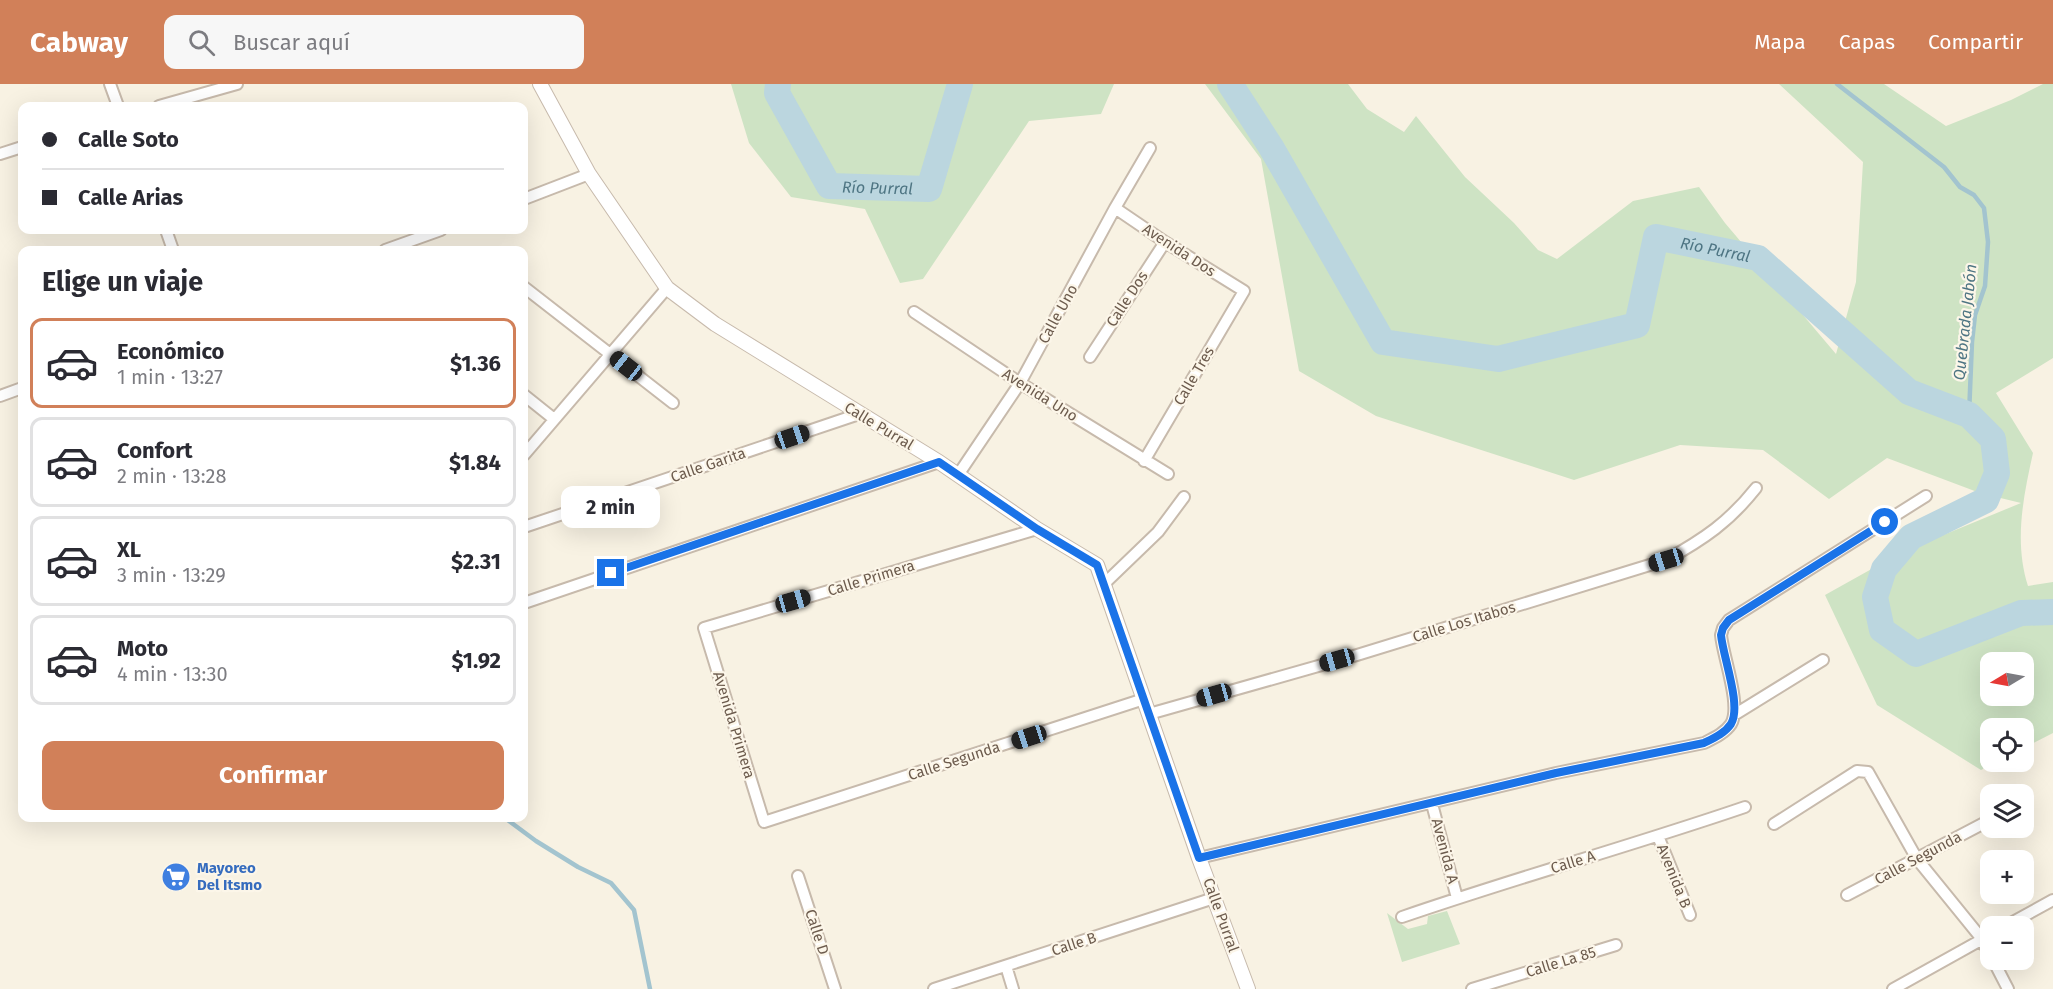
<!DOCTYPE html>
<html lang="es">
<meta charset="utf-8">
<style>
:root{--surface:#fff;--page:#f7f7f7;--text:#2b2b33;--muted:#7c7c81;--line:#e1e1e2;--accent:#d18059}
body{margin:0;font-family:"Fira Sans",sans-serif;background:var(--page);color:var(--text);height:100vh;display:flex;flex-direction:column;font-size:22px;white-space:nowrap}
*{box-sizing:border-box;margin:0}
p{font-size:20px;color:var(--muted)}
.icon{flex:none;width:33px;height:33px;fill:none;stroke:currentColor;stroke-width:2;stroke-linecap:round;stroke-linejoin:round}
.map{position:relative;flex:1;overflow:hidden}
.sheet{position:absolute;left:18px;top:162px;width:510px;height:576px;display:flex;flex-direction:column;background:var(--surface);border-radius:12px;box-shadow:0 6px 24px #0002}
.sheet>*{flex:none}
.guide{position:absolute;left:18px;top:18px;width:510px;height:132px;border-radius:12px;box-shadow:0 6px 24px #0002;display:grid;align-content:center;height:132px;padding:0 24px;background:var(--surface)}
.needle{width:39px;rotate:260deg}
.fabs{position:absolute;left:1980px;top:568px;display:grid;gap:12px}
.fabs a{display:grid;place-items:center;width:54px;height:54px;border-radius:12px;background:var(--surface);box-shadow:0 6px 24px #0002;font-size:30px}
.end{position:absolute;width:27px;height:27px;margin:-14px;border:8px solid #1a73e8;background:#fff;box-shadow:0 0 0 3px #fff}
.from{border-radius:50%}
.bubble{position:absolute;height:42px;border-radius:12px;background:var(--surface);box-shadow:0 6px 24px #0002;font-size:20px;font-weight:700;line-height:42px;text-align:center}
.car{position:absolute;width:18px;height:36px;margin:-18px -9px;border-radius:8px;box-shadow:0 0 4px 2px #0007;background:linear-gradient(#222 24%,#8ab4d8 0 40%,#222 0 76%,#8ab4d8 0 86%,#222 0)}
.guide b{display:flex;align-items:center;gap:21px;height:57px;font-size:22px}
.guide b+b{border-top:2px solid var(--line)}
.guide i{width:15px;height:15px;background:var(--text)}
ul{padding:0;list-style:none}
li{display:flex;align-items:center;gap:18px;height:90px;margin:0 12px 9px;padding:0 12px;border:3px solid var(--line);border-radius:12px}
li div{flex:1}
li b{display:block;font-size:22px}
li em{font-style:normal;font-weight:700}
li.current{border-color:var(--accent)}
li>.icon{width:54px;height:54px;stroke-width:1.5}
h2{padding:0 24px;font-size:27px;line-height:72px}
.action{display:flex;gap:12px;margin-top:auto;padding:12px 24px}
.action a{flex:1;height:69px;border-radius:12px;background:var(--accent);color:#fff;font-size:24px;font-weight:700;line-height:69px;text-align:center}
header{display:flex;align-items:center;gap:36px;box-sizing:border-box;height:84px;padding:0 30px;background:var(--accent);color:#fff}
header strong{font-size:28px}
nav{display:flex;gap:33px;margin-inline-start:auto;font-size:21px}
.search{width:420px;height:54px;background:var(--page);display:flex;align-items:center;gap:15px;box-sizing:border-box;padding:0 21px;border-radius:12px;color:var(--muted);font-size:22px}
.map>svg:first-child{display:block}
</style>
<header>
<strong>Cabway</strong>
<div class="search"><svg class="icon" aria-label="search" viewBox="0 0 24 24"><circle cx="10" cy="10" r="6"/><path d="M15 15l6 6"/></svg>Buscar aquí</div>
<nav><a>Mapa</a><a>Capas</a><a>Compartir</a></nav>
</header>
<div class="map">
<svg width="2053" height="905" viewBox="0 0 2053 905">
<rect width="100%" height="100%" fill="#f8f2e3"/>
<path fill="#cee3c4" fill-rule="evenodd" d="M731,0H1114L1101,30L1029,37L923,195L900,199L865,125L791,113L749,59Z
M1205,0H1348L1367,25L1404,48L1416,32L1465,93L1514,139L1538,166L1557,175L1633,117L1699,103L1725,139L1836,270L1856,198L1863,78L1779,0H1884L1946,42L2011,16L2043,0H2053V274L1996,309L2033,369C2023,414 2014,458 2028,502L2053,498V649L2024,664V645H1990V678H1996L1981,686L1877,621L1825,511L1902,468L2021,419L1980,409L1887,374L1829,415L1763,366L1680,361L1574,396L1376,332L1299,287L1261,75ZM1990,579H2024V612H1990Z
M1447,827L1460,860L1402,878L1387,829L1408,845L1427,840L1428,832Z"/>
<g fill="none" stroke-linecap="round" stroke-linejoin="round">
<path stroke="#a3c4cf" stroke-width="4.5" d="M1837,0L1944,83L1960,103L1974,111L1984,124L1988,158L1985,202L1975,231L1972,258L1969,331
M505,734L536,757L578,783L611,799L634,826L650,905"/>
<g stroke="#bbd6df" stroke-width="26">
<path id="s1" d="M778,0L777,9L829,102L929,105L960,0"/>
<path id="s2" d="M1230,0L1271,63L1383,258L1498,275L1637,241L1656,153L1758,174L1909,308L1969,331L1993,355L1997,389L1986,416L1911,453L1884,485L1875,513L1882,546L1916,570L2021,529L2053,528"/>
</g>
<g stroke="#c7baac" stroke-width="14">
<path id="minor" d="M110,0L118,22
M159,22L237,0
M0,70L22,63
M524,115L589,90
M1115,124L1165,158L1244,207L1144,377
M166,146L173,166
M385,166L441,146
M524,203L673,319
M914,228L1020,299L1168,390
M1090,273L1165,158
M524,311L554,335
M0,312L22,304
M524,371L667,204
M958,391L1020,299L1115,124L1150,64
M524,443L859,330
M1037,445L704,544L764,738L1144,615
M1104,500L1158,448L1184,413
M524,519L939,378
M1149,630L1357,571L1666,476C1704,455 1729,438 1756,404
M1734,631L1823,576
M1432,720L1457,814
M1774,740L1857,687L1868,688L1917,775L1982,855L1990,872
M1658,752L1690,831
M1199,774L1556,689L1704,659C1714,654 1725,649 1731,640C1742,622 1723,573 1721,551L1723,544L1729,536L1926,412
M798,792L835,905
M1847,811L1988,737
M1402,833C1515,794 1631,762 1745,723
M2004,843L2053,816
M1993,876L2008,905
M1006,882L1013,905
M934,905L1214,814
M1472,905L1616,861
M1893,905L1990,851"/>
</g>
<g stroke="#c7baac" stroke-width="16">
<path id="tertiary" d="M540,0L589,90L667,204L715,240L939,378L1037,445L1097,481L1199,774L1248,905"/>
</g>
<use href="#minor" stroke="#fff" stroke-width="10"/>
<use href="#tertiary" stroke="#fff" stroke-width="14"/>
</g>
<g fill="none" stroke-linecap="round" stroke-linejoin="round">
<path stroke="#1a73e8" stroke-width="8" d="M611,489L939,378L1037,445L1097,481L1199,774L1556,689L1704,659C1714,654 1725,649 1731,640C1742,622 1723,573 1721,551L1723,544L1729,536L1885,438"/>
</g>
<defs>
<g id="supermarket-disc" transform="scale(1.5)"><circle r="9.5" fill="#3f7fe0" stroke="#fcf6e9"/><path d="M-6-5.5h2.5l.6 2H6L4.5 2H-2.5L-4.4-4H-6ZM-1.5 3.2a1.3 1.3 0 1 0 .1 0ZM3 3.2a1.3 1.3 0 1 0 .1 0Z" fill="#fff"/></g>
</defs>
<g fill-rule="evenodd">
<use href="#supermarket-disc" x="176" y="793"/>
</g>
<g text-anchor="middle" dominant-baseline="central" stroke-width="4.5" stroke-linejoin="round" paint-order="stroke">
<g font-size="15" fill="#6c5b4d" stroke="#fcf6e9">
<text transform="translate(1179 166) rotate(33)">Avenida Dos</text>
<text transform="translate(1127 215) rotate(-57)">Calle Dos</text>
<text transform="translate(1058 230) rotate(-61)">Calle Uno</text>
<text transform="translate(1194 292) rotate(-60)">Calle Tres</text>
<text transform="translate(1040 311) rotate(32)">Avenida Uno</text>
<text transform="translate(879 342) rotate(31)">Calle Purral</text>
<text transform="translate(708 381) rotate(-19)">Calle Garita</text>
<text transform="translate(871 494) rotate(-17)">Calle Primera</text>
<text transform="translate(1464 538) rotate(-17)">Calle Los Itabos</text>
<text transform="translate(734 641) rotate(73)">Avenida Primera</text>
<text transform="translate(954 677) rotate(-18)">Calle Segunda</text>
<text transform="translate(1445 767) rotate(75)">Avenida A</text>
<text transform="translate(1918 774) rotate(-28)">Calle Segunda</text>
<text transform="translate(1573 778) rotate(-17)">Calle A</text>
<text transform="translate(1674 792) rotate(68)">Avenida B</text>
<text transform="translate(1221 831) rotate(70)">Calle Purral</text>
<text transform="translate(817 848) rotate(72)">Calle D</text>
<text transform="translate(1074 860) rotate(-18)">Calle B</text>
<text transform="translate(1561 878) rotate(-17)">Calle La 85</text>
</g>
<g font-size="15" font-weight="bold" fill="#366cbe" stroke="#fcf6e9" text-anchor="start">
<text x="197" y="784">Mayoreo<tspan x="197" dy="17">Del Itsmo</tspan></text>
</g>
<g font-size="16" font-style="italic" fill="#4e7583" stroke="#fcf6e9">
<text stroke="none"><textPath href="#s1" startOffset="164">Río Purral</textPath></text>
<text stroke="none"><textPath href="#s2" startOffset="710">Río Purral</textPath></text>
<text transform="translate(1965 238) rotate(-84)">Quebrada Jabón</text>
</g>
</g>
</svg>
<div class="fabs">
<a><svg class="needle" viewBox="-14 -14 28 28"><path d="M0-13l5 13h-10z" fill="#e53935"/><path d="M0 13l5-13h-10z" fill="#7c7c81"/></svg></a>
<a><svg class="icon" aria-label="locate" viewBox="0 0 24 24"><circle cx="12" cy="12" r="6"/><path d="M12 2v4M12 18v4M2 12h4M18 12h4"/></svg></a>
<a><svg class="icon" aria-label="layers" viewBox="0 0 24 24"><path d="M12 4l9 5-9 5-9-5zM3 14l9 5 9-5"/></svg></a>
<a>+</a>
<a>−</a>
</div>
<i class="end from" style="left:1885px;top:438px"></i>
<i class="end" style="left:611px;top:489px"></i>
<div class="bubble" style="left:561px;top:402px;width:99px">2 min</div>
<i class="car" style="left:626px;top:282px;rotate:308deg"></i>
<i class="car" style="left:792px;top:353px;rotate:71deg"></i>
<i class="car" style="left:1666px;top:476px;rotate:253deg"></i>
<i class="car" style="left:793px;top:517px;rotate:74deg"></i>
<i class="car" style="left:1337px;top:576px;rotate:254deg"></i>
<i class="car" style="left:1214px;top:611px;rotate:254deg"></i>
<i class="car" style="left:1029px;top:653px;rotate:252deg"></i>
<div class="guide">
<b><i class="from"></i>Calle Soto</b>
<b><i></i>Calle Arias</b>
</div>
<section class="sheet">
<h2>Elige un viaje</h2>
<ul>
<li class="current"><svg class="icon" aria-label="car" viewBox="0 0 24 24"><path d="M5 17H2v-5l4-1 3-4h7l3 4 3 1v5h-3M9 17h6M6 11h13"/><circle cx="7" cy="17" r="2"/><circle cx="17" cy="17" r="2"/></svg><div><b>Económico</b><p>1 min · 13:27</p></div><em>$1.36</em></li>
<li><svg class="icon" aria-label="car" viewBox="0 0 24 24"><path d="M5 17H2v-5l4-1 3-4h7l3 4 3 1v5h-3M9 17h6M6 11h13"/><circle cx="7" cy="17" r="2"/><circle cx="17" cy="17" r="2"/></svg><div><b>Confort</b><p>2 min · 13:28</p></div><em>$1.84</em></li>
<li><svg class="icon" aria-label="car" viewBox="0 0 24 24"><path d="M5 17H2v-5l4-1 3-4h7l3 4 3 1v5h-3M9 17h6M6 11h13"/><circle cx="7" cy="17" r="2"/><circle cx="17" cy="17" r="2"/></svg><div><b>XL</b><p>3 min · 13:29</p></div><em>$2.31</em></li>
<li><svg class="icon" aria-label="car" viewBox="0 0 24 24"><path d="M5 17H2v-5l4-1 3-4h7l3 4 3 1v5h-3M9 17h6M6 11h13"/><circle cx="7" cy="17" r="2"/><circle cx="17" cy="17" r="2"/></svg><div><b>Moto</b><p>4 min · 13:30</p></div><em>$1.92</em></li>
</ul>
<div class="action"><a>Confirmar</a></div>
</section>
</div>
